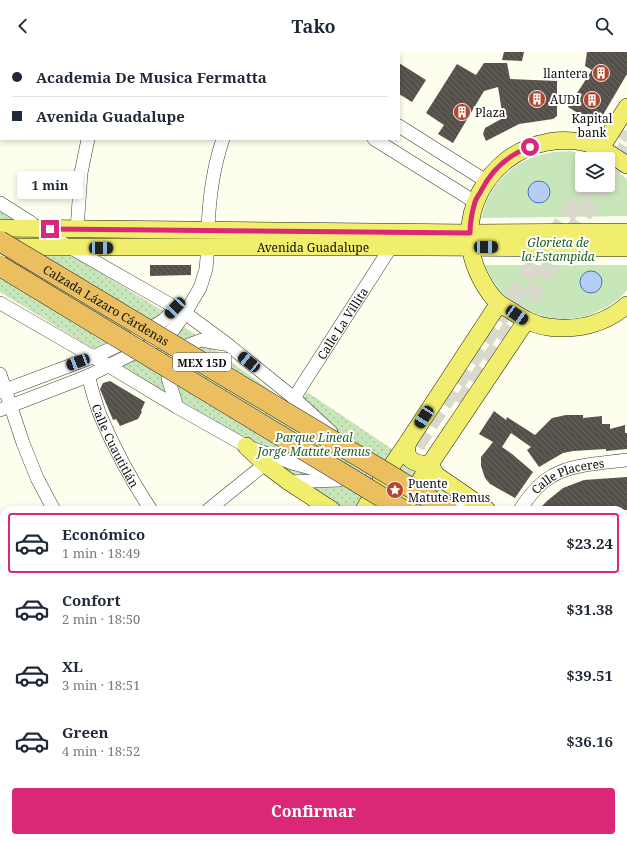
<!DOCTYPE html>
<html lang="es">
<meta charset="utf-8">
<style>
:root{--surface:#fff;--page:#f2f2f3;--text:#1f2937;--muted:#747a83;--line:#e0e1e3;--accent:#db2777}
body{margin:0;font-family:"Noto Serif",serif;background:var(--page);color:var(--text);height:100vh;display:flex;flex-direction:column;font-size:15px;white-space:nowrap}
*{box-sizing:border-box;margin:0}
p{font-size:13px;color:var(--muted)}
.icon{flex:none;width:22px;height:22px;fill:none;stroke:currentColor;stroke-width:2;stroke-linecap:round;stroke-linejoin:round}
.map{position:relative;flex:1;overflow:hidden}
.drawer{position:absolute;left:0px;top:454px;width:627px;height:336px;display:flex;flex-direction:column;background:var(--surface);border-radius:12px 12px 0 0;box-shadow:0 2px 6px #0003}
.drawer>*{flex:none}
.banner{position:absolute;left:0px;top:0px;width:400px;height:88px;box-shadow:0 2px 6px #0003;display:grid;align-content:center;height:88px;padding:0 12px;background:var(--surface)}
.fabs{position:absolute;left:575px;top:100px;display:grid;gap:8px}
.fabs a{display:grid;place-items:center;width:40px;height:40px;border-radius:4px;background:var(--surface);box-shadow:0 2px 6px #0003;font-size:20px}
.end{position:absolute;width:18px;height:18px;margin:-9px;border:5px solid #db2777;background:#fff;box-shadow:0 0 0 2px #fff}
.from{border-radius:50%}
.bubble{position:absolute;height:28px;border-radius:4px;background:var(--surface);box-shadow:0 2px 6px #0003;font-size:13px;font-weight:700;line-height:28px;text-align:center}
.car{position:absolute;width:12px;height:24px;margin:-12px -6px;border-radius:5px;box-shadow:0 0 3px 1px #0007;background:linear-gradient(#222 24%,#8ab4d8 0 40%,#222 0 76%,#8ab4d8 0 86%,#222 0)}
.banner b{display:flex;align-items:center;gap:14px;height:38px;font-size:15px}
.banner b+b{border-top:1px solid var(--line)}
.banner i{width:10px;height:10px;background:var(--text)}
ul{padding:7px 0 0;list-style:none}
li{display:flex;align-items:center;gap:12px;height:60px;margin:0 8px 6px;padding:0 4px;border:2px solid transparent;border-radius:4px}
li div{flex:1}
li b{display:block;font-size:15px}
li em{font-style:normal;font-weight:700}
li.active{border-color:var(--accent)}
li>.icon{width:36px;height:36px;stroke-width:1.5}
.button{display:flex;gap:8px;margin-top:auto;padding:8px 12px}
.button a{flex:1;height:46px;border-radius:4px;background:var(--accent);color:#fff;font-size:16px;font-weight:700;line-height:46px;text-align:center}
header{display:flex;justify-content:space-between;align-items:center;height:52px;padding:0 12px;background:var(--surface);font-size:18px;font-weight:700}
.map>svg:first-child{display:block}
</style>
<header><svg class="icon" aria-label="back" viewBox="0 0 24 24"><path d="M15 5l-7 7 7 7"/></svg>Tako<svg class="icon" aria-label="search" viewBox="0 0 24 24"><circle cx="10" cy="10" r="6"/><path d="M15 15l6 6"/></svg></header>
<div class="map">
<svg width="627" height="790" viewBox="0 0 627 790">
<defs>
<pattern id="grass-tufts" width="24" height="20" patternUnits="userSpaceOnUse"><rect width="24" height="20" fill="#c7e6ba"/><path d="M3 7l-1-3M5 7V3M7 7l1-3M15 17l-1-3M17 17v-4M19 17l1-3" fill="none" stroke="#aac49f"/></pattern>
<pattern id="park-dots" width="8" height="8" patternUnits="userSpaceOnUse"><rect width="8" height="8" fill="#c7e6ba"/><path d="M2 2h.1M6 6h.1" fill="none" stroke="#aac49f" stroke-width="1.8" stroke-linecap="round"/></pattern>
<pattern id="building-back-hatch" width="6" height="6" patternUnits="userSpaceOnUse"><rect width="6" height="6" fill="#55514a"/><path d="M-1 5l2 2M0 0l6 6M5-1l2 2" fill="none" stroke="#686560"/></pattern>
</defs>
<rect width="100%" height="100%" fill="#fdfeee"/>
<path fill="url(#grass-tufts)" d="M4,599V691L0,688V600Z"/>
<path fill="url(#park-dots)" d="M0,159L163,259L295,357L307,340L483,458H346L276,415L202,363L0,240Z"/>
<path fill="#c7e6ba" d="M570,99L591,104L598,107H582V133H608V112L626,126L627,128V164L481,166C483,161 484,156 486,151C496,125 521,106 548,101C555,99 563,100 570,99Z
M485,213H627V238C620,247 610,254 600,258C596,260 593,262 589,263C562,272 532,265 510,248C498,239 491,226 485,213Z"/>
<path fill="#b6cef2" stroke="#4173c5" d="M528 140a11 11 0 1 1 22 0a11 11 0 1 1-22 0Z
M580 230a11 11 0 1 1 22 0a11 11 0 1 1-22 0Z"/>
<path fill="url(#building-back-hatch)" d="M504,0H524L522,9L502,8Z
M587,0H627V22L597,73L568,55L592,18L585,14Z
M399,11L426,28L412,50L399,42Z
M484,11H507L510,27L557,29V64L553,67L519,72L486,89L483,82L485,76L503,66L498,35L484,39L453,91L438,82L444,73L426,61L457,12L476,23Z
M150,213H191V223L150,224Z
M110,329L145,350L141,359L142,360L138,367L120,374L116,367L113,368L100,337L103,331Z
M494,359L506,368L507,365L535,383L552,366L566,363H583V366L602,364V372H610V377L625,373V381H627V397L606,399V397L573,399L563,401L539,415L527,398L531,395L511,381L502,395L512,402L533,420L515,446L490,432L485,426L481,414V405L493,390L479,382Z
M627,425V458H538L547,449L563,436L584,428Z"/>
<g fill="none" stroke-linecap="round" stroke-linejoin="round">
<path stroke="#d9dacc" stroke-width="17" stroke-dasharray="17 8" stroke-linecap="butt" d="M605,107L624,77
M608,125L627,95
M461,352L603,133
M377,458L419,389L587,133"/>
<g stroke="#404040" stroke-width="14">
<g id="minor">
<path d="M240,0L242,1"/>
<path d="M285,0L287,1"/>
<path d="M14,1V0"/>
<path d="M110,1V0"/>
<path d="M260,1L261,0"/>
<path d="M0,48L1,44"/>
<path d="M399,74L486,129"/>
<path d="M374,87L475,150"/>
<path d="M0,151L30,170L38,177L185,261L227,292L294,346L331,380"/>
<path d="M77,177L81,121L88,87"/>
<path d="M208,178C209,147 213,116 223,87"/>
<path d="M0,251L109,314L177,355L246,394L292,411L333,422"/>
<path d="M0,322L23,391L37,426L54,458"/>
<path id="s1" d="M88,324C92,337 95,350 100,363C114,396 131,428 151,458"/>
<path d="M0,340L93,305L136,285L164,268L175,256"/>
<path id="s2" d="M294,346L391,195"/>
<path d="M177,355L168,326L172,311L176,302L188,293L202,288L223,292"/>
<path d="M0,358L88,324L150,293L174,277L185,261L200,236L206,217L208,195"/>
<path d="M289,430L339,428"/>
<path d="M440,450L471,458"/>
<path d="M208,458L265,412"/>
<path id="s3" d="M520,458C528,445 538,432 552,424C571,412 604,411 627,408"/>
<path d="M0,514L4,520"/>
<path d="M623,539L627,541"/>
<path d="M623,612L627,614"/>
<path d="M623,680L627,679"/>
<path d="M0,756L4,758"/>
<path d="M623,763H627"/>
<path d="M47,786L53,790"/>
<path d="M316,790L318,786"/>
<path d="M405,790L406,786"/>
</g>
</g>
<g stroke="#1e1e1e" stroke-width="18">
<g id="major">
<path d="M601,96L627,55"/>
<path d="M627,113C614,104 602,96 587,91C574,88 561,88 548,90C486,101 451,169 480,225C485,235 491,245 500,252C503,254 506,256 510,258C522,266 533,273 548,275C577,279 605,272 627,253"/>
<path d="M0,176L470,181L627,180"/>
<path id="s4" d="M7,195H427L627,196"/>
<path d="M408,390C403,407 414,413 430,412L436,423L487,458"/>
<path d="M246,394L265,412L289,430L332,458"/>
<path d="M364,458L377,435L408,390L499,251"/>
<path d="M403,458L430,412L526,269"/>
<path d="M160,790L164,786"/>
<path d="M179,790L182,786"/>
<path d="M193,790L196,786"/>
</g>
</g>
<g stroke="#1e1e1e" stroke-width="21">
<path id="highway" d="M623,564L627,567
M623,592L627,594"/>
</g>
<use href="#minor" stroke="#fff" stroke-width="13"/>
<use href="#major" stroke="#f0ee6c" stroke-width="17"/>
<use href="#highway" stroke="#ebbf5f" stroke-width="20"/>
<g stroke="#1e1e1e" stroke-width="21" stroke-linecap="butt">
<g id="highway-bridge">
<path id="s5" d="M0,189L448,458"/>
<path d="M0,214L403,458"/>
</g>
</g>
<use href="#highway-bridge" stroke="#ebbf5f" stroke-width="20"/>
</g>
<g fill="none" stroke-linecap="round" stroke-linejoin="round">
<path stroke="#db2777" stroke-width="5" d="M50,177L470,181C470,171 472,160 475,150C476,146 479,143 481,139C491,119 508,103 530,95"/>
</g>
<defs>
<g id="building-disc" transform="scale(0.9)"><circle r="9.5" fill="#b4462e" stroke="#fff"/><path d="M-4-6H4V6H1V3H-1V6H-4ZM-2.5-4.3h1.7v1.8h-1.7ZM.8-4.3h1.7v1.8H.8ZM-2.5-1h1.7V.8h-1.7ZM.8-1h1.7V.8H.8Z" fill="#fff"/></g>
<g id="sight-disc" transform="scale(0.9)"><circle r="9.5" fill="#b4462e" stroke="#fff"/><path d="M0-6L1.8-2.2L6-1.7L2.9 1.2L3.7 5.4L0 3.3L-3.7 5.4L-2.9 1.2L-6-1.7L-1.8-2.2Z" fill="#fff"/></g>
</defs>
<g fill-rule="evenodd">
<use href="#building-disc" x="601" y="21"/>
<use href="#building-disc" x="537" y="47"/>
<use href="#building-disc" x="592" y="48"/>
<use href="#building-disc" x="462" y="60"/>
<use href="#sight-disc" x="395" y="438"/>
</g>
<g text-anchor="middle" dominant-baseline="central" stroke-width="4" stroke-linejoin="round" paint-order="stroke">
<rect fill="#fff" stroke="#565656" stroke-width="1" x="173" y="301" width="58" height="18" rx="3"/>
<g font-size="11" font-weight="bold" fill="#0d0d0d">
<text x="202" y="310">MEX 15D</text>
</g>
<g font-size="12" fill="#0d0d0d" stroke="#fff" text-anchor="start">
<text x="588" y="21" text-anchor="end">llantera</text>
<text x="550" y="47">AUDI</text>
<text x="475" y="60">Plaza</text>
<text x="592" y="66" text-anchor="middle">Kapital<tspan x="592" dy="14">bank</tspan></text>
<text x="408" y="431">Puente<tspan x="408" dy="14">Matute Remus</tspan></text>
</g>
<g font-size="12" font-style="italic" fill="#216123" stroke="#fff">
<text x="558" y="190">Glorieta de<tspan x="558" dy="14">la Estampida</tspan></text>
<text x="314" y="385">Parque Lineal<tspan x="314" dy="14">Jorge Matute Remus</tspan></text>
</g>
<g font-size="12" fill="#0d0d0d" stroke="#fff">
<text stroke="none"><textPath href="#s4" startOffset="306">Avenida Guadalupe</textPath></text>
<text stroke="none"><textPath href="#s5" startOffset="124">Calzada Lázaro Cárdenas</textPath></text>
<text stroke="none"><textPath href="#s2" startOffset="89">Calle La Villita</textPath></text>
<text stroke="none"><textPath href="#s1" startOffset="75">Calle Cuautitlán</textPath></text>
<text stroke="none"><textPath href="#s3" startOffset="62">Calle Placeres</textPath></text>
</g>
</g>
</svg>
<div class="fabs">
<a><svg class="icon" aria-label="layers" viewBox="0 0 24 24"><path d="M12 4l9 5-9 5-9-5zM3 14l9 5 9-5"/></svg></a>
</div>
<i class="end from" style="left:530px;top:95px"></i>
<i class="end" style="left:50px;top:177px"></i>
<div class="bubble" style="left:17px;top:119px;width:66px">1 min</div>
<i class="car" style="left:486px;top:195px;rotate:90deg"></i>
<i class="car" style="left:101px;top:196px;rotate:90deg"></i>
<i class="car" style="left:175px;top:256px;rotate:223deg"></i>
<i class="car" style="left:517px;top:263px;rotate:124deg"></i>
<i class="car" style="left:78px;top:310px;rotate:249deg"></i>
<i class="car" style="left:249px;top:310px;rotate:309deg"></i>
<i class="car" style="left:424px;top:365px;rotate:213deg"></i>
<div class="banner">
<b><i class="from"></i>Academia De Musica Fermatta</b>
<b><i></i>Avenida Guadalupe</b>
</div>
<section class="drawer">
<ul>
<li class="active"><svg class="icon" aria-label="car" viewBox="0 0 24 24"><path d="M5 17H2v-5l4-1 3-4h7l3 4 3 1v5h-3M9 17h6M6 11h13"/><circle cx="7" cy="17" r="2"/><circle cx="17" cy="17" r="2"/></svg><div><b>Económico</b><p>1 min · 18:49</p></div><em>$23.24</em></li>
<li><svg class="icon" aria-label="car" viewBox="0 0 24 24"><path d="M5 17H2v-5l4-1 3-4h7l3 4 3 1v5h-3M9 17h6M6 11h13"/><circle cx="7" cy="17" r="2"/><circle cx="17" cy="17" r="2"/></svg><div><b>Confort</b><p>2 min · 18:50</p></div><em>$31.38</em></li>
<li><svg class="icon" aria-label="car" viewBox="0 0 24 24"><path d="M5 17H2v-5l4-1 3-4h7l3 4 3 1v5h-3M9 17h6M6 11h13"/><circle cx="7" cy="17" r="2"/><circle cx="17" cy="17" r="2"/></svg><div><b>XL</b><p>3 min · 18:51</p></div><em>$39.51</em></li>
<li><svg class="icon" aria-label="car" viewBox="0 0 24 24"><path d="M5 17H2v-5l4-1 3-4h7l3 4 3 1v5h-3M9 17h6M6 11h13"/><circle cx="7" cy="17" r="2"/><circle cx="17" cy="17" r="2"/></svg><div><b>Green</b><p>4 min · 18:52</p></div><em>$36.16</em></li>
</ul>
<div class="button"><a>Confirmar</a></div>
</section>
</div>
